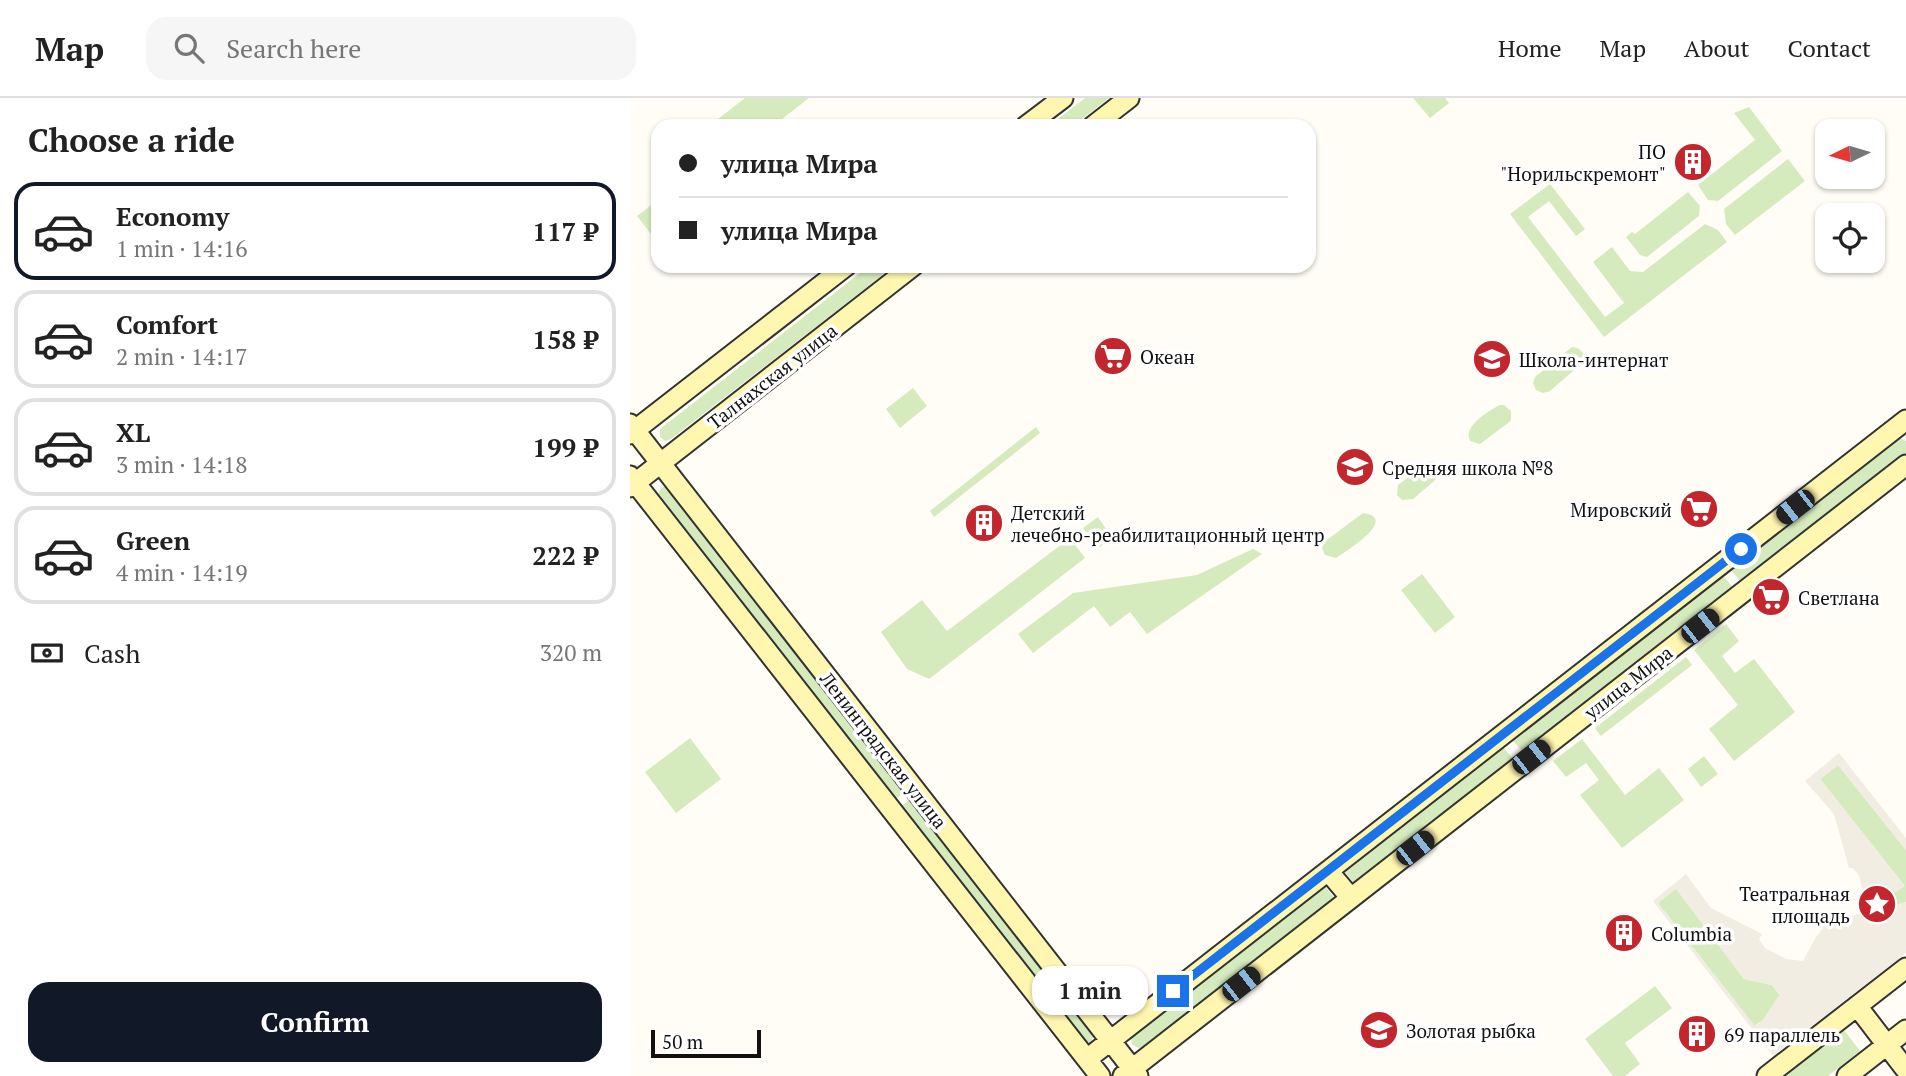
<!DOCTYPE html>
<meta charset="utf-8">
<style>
:root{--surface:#fff;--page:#f6f6f6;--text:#222;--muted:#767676;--line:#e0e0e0;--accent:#111827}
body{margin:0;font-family:"PT Serif",serif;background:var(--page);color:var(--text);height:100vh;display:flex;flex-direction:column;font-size:26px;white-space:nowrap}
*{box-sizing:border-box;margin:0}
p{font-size:23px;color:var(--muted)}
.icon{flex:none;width:38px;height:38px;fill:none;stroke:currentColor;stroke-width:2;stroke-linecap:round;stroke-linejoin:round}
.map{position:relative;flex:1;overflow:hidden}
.side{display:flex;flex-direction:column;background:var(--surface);width:630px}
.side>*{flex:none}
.hud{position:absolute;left:21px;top:21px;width:665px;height:154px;border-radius:21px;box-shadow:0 2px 5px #0004;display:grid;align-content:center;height:154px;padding:0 28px;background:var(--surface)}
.needle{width:46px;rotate:265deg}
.fabs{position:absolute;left:1185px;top:21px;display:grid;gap:14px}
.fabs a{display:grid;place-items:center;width:70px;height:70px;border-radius:14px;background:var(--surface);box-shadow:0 2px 5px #0004;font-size:35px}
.scale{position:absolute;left:21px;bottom:18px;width:110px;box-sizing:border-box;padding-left:7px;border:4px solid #111;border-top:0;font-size:19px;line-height:24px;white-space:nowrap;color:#111;-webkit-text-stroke:5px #fff;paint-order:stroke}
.end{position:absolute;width:32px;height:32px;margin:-16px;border:9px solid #1a73e8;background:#fff;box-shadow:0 0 0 4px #fff}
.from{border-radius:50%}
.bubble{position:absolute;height:49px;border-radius:21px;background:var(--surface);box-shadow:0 2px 5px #0004;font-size:23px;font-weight:700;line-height:49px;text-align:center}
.car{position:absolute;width:21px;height:42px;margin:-21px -10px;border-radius:9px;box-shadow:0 0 5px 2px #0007;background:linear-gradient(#222 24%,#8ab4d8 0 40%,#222 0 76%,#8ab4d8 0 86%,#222 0)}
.hud b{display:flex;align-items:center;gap:24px;height:66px;font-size:26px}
.hud b+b{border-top:2px solid var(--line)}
.hud i{width:18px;height:18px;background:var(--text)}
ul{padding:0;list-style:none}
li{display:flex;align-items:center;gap:21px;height:98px;margin:0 14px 10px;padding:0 14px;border:4px solid var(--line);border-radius:21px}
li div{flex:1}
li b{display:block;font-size:26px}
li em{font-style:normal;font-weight:700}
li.active{border-color:var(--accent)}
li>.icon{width:63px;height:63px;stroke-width:1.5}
h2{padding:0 28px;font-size:32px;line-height:84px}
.pay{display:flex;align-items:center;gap:18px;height:77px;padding:0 28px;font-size:26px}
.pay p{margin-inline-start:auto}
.cta{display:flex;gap:14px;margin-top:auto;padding:14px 28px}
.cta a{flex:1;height:80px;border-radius:21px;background:var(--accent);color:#fff;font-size:28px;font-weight:700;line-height:80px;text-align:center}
header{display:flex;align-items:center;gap:42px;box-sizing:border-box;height:98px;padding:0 35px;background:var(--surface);border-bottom:2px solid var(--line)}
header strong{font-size:33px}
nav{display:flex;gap:38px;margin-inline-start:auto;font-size:24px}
.search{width:490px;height:63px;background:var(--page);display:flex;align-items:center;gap:18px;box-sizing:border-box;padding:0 24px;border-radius:21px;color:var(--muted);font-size:26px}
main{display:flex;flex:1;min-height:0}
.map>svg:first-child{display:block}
</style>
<header>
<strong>Map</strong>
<div class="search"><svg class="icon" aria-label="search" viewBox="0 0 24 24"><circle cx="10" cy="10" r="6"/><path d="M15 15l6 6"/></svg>Search here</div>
<nav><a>Home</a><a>Map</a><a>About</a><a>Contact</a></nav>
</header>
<main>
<section class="side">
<h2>Choose a ride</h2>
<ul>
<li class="active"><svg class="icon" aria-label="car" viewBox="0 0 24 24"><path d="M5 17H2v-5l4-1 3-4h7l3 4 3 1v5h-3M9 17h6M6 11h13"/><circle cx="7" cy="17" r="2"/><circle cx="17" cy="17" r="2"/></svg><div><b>Economy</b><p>1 min · 14:16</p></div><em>117 ₽</em></li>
<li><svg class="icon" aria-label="car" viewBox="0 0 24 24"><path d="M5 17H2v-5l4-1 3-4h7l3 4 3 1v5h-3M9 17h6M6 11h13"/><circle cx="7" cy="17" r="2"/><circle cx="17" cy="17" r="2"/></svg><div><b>Comfort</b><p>2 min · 14:17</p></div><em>158 ₽</em></li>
<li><svg class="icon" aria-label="car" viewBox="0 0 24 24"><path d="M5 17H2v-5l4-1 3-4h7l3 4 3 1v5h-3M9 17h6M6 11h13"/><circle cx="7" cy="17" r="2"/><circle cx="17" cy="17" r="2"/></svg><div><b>XL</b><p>3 min · 14:18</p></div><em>199 ₽</em></li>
<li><svg class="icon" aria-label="car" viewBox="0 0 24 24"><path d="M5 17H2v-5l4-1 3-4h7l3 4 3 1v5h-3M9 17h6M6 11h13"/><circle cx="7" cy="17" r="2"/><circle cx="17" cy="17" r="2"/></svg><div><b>Green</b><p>4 min · 14:19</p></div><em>222 ₽</em></li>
</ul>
<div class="pay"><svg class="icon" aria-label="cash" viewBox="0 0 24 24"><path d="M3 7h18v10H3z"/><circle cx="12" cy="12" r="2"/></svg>Cash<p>320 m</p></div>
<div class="cta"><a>Confirm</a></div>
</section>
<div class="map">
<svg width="1276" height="978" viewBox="0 0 1276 978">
<rect width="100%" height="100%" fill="#fffdf5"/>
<path fill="#d5ebbd" d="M115,0H179L143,28H79Z
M455,0H479L443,28H419Z
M783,0H815L819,5L800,20Z
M1119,9L1152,53L1088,103L1078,102L1068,87L1125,42L1104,15Z
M1158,61L1175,83L1105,137L1096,126L1094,111Z
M920,86L955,131L946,138L919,103L898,119L975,219L994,205L963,164L982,149L1000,173L1013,174L1075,126L1088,132L1097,144L974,239L880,116Z
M1058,94L1070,108L1069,118L1017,159L1010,157L996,139L1002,134L1005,136Z
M28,102V145L7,118Z
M239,168H264L41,341L35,343L30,339V331Z
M942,249C953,250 957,259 950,267L920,293L913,295L906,292L903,285L905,279Z
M283,290L297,308L270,330L256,311Z
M870,307H874L881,313V322L878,325L850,346L840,343C833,328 857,314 870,307Z
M406,329L410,335L304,419L300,413Z
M1270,340L1276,343V359L1113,486L1099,470L1265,341Z
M799,363H804L810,369V378L783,401L772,402L767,397L768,387Z
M36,388L39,389L276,693L263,703L27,398L31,390Z
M733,415C770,420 715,454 706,460L695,457L692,450L694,444Z
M468,419L476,431L478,442L469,450L453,430Z
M440,440L455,460L299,581L277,571L251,534L292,502L317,533Z
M623,451L632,456L517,536L500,514L480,529L464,508L403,555L388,536L443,495L567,477Z
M792,476L825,519L805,535L771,492Z
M1092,476L1105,492L894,656L881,640Z
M1096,526L1109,543L1092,558L1105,575L1124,561L1165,614L1104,663L1079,631L1108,607L1064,552Z
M1056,559L1062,567L971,638L965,630Z
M60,640L91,681L46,715L15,674Z
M952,641L995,697L1029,670L1054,702L992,750L950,697L969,682L956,665L936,679L923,663Z
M871,647L885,663L726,787L712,771Z
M1074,658L1088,676L1071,689L1058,671Z
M1208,667L1276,752V804L1263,808L1256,800L1274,787L1190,681Z
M282,700L464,936L461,944L455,946L269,710Z
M693,786L706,802L512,951L502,947L501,937Z
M1046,790L1114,881L1142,887L1150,897L1133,922L1124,928L1028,805Z
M1025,888L1042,910L995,945L1010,966L995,978H983L955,941Z
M1214,932L1230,953L1198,978H1155Z"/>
<path fill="#f1ede2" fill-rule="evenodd" d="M1209,655L1276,740V752L1208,667L1190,681L1275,788L1257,800L1263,808L1276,804V855L1143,958L1023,803L1056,776L1081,810L1132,836L1129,841L1135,850L1156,861L1173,863L1186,839L1194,829L1206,823L1231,815L1235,801L1229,778L1223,770H1219L1204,716L1175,683ZM1046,791L1114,881L1142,887L1150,896L1133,922L1125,928L1028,805Z"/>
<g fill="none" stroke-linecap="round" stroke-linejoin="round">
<g stroke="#333" stroke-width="23">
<path id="secondary" d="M396,28L433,0
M463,28L499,0
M0,326L508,978
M0,336L216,168
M0,378L470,978
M0,389L283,168
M698,773L721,800
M1227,908L1276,972
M457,961L1276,322
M493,978L1276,367
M1137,978L1276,870
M1217,978L1276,932"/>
</g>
<use href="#secondary" stroke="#fff6b0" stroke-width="19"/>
</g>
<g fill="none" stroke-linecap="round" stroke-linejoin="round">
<path stroke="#1a73e8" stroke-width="9" d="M543,893L1111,451"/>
</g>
<defs>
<g id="building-disc" transform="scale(2.0125)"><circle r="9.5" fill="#c4262e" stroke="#fff"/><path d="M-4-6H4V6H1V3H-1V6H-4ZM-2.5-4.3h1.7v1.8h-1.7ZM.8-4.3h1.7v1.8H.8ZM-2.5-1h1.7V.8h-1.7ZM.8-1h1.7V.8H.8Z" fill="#fff"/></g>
<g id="supermarket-disc" transform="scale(2.0125)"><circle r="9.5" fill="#c4262e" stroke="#fff"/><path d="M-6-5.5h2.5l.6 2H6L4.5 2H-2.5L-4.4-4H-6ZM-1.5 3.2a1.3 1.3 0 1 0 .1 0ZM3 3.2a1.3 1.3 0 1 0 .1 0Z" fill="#fff"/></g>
<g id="school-disc" transform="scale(2.0125)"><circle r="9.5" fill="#c4262e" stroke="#fff"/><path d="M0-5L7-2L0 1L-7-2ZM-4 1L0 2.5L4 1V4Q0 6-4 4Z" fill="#fff"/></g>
<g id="sight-disc" transform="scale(2.0125)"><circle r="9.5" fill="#c4262e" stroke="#fff"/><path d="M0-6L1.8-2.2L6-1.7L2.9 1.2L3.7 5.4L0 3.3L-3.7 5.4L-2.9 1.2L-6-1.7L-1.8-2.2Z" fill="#fff"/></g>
</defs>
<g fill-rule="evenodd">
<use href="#building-disc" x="1063" y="64"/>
<use href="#supermarket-disc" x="483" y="258"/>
<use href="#school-disc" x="862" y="261"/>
<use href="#school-disc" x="725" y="369"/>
<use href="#supermarket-disc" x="1069" y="411"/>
<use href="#building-disc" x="354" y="425"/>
<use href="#supermarket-disc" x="1141" y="499"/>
<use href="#sight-disc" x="1247" y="806"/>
<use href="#building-disc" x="994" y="835"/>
<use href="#school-disc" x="749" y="932"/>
<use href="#building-disc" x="1067" y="936"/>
</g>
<g text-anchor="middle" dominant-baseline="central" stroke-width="7" stroke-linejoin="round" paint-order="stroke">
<g font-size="19" fill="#111" stroke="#fff" text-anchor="start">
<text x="1036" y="53" text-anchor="end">ПО<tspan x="1036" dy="22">"Норильскремонт"</tspan></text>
<text x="510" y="258">Океан</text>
<text x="889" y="261">Школа-интернат</text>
<text x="752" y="369">Средняя школа №8</text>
<text x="1042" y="411" text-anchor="end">Мировский</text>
<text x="381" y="414">Детский<tspan x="381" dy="22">лечебно-реабилитационный центр</tspan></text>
<text x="1168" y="499">Светлана</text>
<text x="1220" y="795" text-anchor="end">Театральная<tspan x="1220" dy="22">площадь</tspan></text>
<text x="1021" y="835">Columbia</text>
<text x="776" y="932">Золотая рыбка</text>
<text x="1094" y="936">69 параллель</text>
</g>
<g font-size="19" fill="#111" stroke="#fff">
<text transform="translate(142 278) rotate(-38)">Талнахская улица</text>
<text transform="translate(998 584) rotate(-38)">улица Мира</text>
<text transform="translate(254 652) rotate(52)">Ленинградская улица</text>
</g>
</g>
</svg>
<div class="fabs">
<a><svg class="needle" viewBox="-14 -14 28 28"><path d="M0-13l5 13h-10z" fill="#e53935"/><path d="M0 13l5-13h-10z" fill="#767676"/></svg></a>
<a><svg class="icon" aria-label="locate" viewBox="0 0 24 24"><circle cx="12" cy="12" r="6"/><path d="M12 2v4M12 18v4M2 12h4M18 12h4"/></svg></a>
</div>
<div class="scale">50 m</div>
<i class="end from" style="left:1111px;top:451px"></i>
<i class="end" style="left:543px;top:893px"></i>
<div class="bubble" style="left:402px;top:868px;width:116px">1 min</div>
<i class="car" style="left:1165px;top:409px;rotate:232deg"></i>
<i class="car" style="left:1070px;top:528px;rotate:52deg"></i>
<i class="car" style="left:901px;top:659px;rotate:52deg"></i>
<i class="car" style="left:785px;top:750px;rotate:52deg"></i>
<i class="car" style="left:611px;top:886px;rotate:52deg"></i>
<div class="hud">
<b><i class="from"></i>улица Мира</b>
<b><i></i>улица Мира</b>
</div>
</div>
</main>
